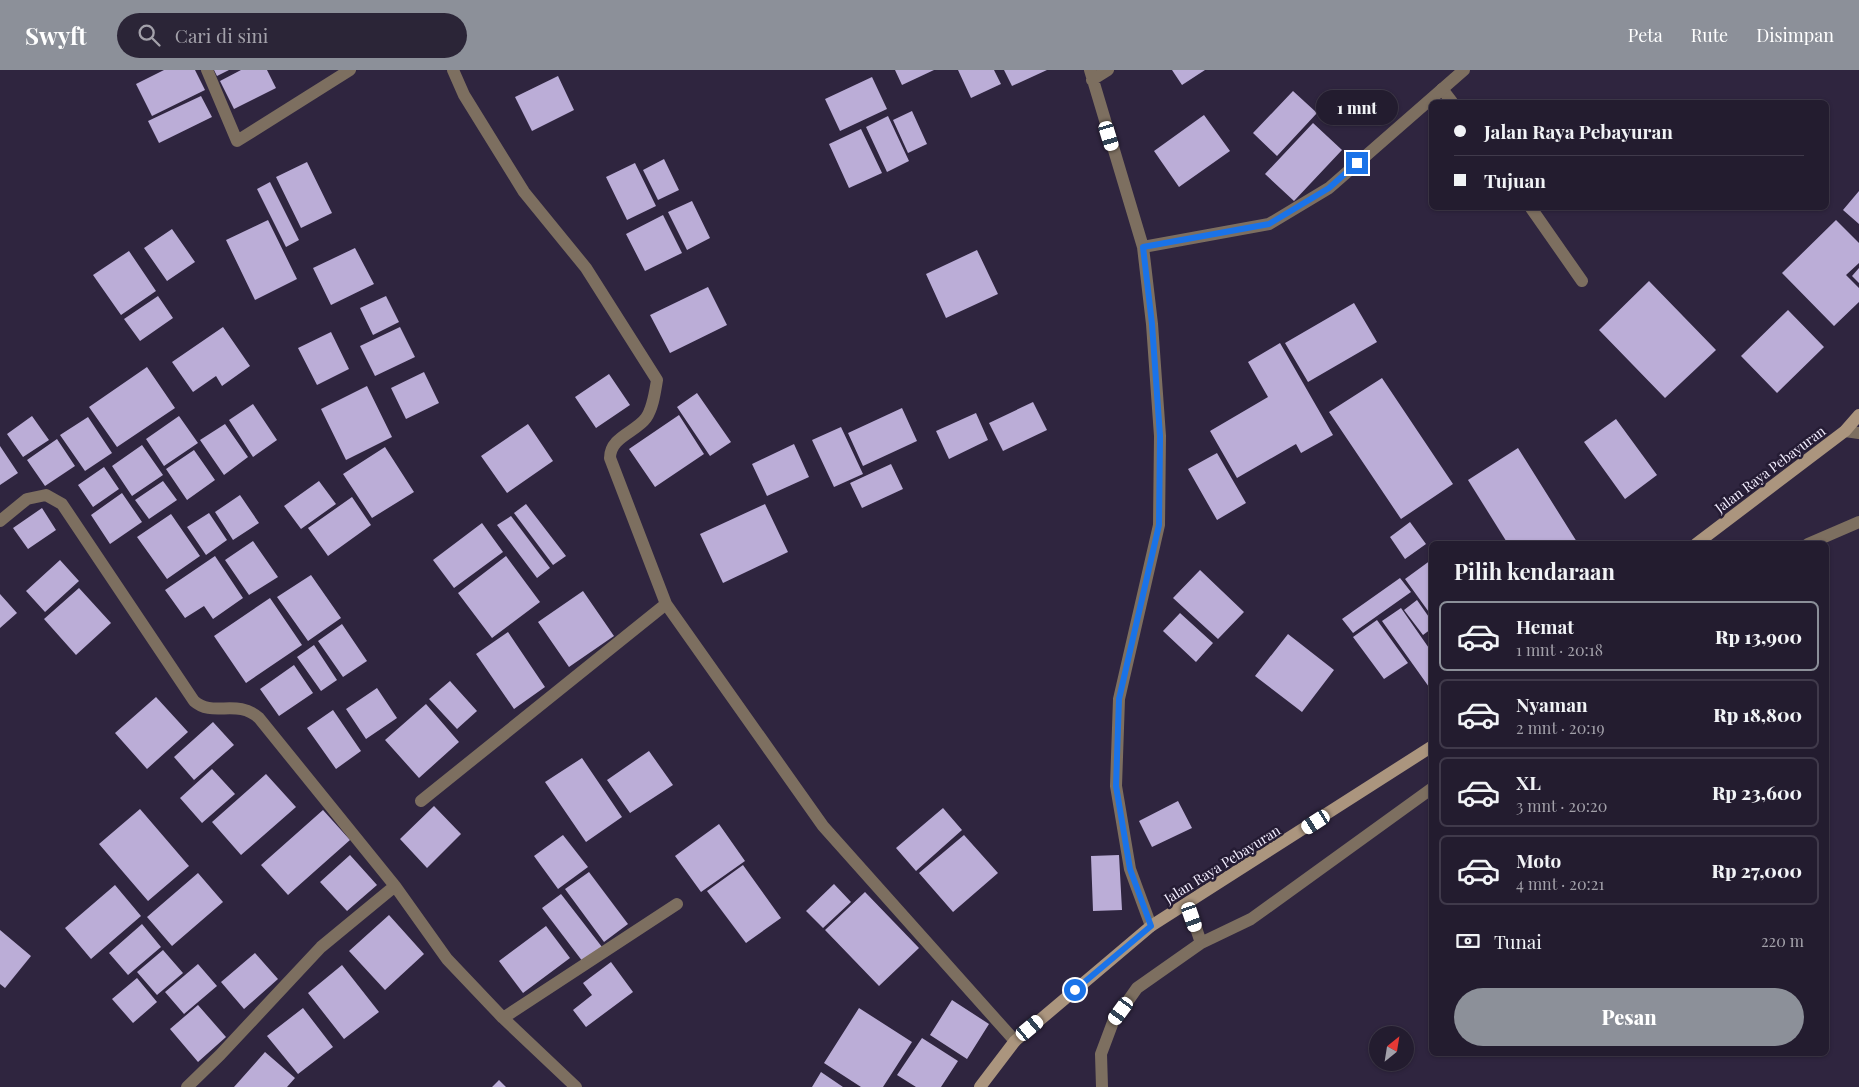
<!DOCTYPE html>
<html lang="id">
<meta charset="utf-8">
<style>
:root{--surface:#231c2f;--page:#2b2537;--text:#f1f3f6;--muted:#a3a1aa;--line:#403a4b;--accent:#8c9099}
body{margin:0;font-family:"Playfair Display",serif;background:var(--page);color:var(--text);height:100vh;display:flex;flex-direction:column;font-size:19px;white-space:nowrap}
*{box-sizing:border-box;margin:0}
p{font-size:16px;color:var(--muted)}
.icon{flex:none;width:28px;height:28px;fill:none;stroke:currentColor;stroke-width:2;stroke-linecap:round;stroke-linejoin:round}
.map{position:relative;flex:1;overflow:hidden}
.sheet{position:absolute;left:1429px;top:471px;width:400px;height:515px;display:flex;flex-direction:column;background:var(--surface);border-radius:8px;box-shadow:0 1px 4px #0004,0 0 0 1px var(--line)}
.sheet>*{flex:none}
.guide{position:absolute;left:1429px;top:30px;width:400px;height:110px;border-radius:8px;box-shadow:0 1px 4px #0004,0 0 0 1px var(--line);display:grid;align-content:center;height:110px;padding:0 25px;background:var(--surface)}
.needle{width:32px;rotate:30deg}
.tools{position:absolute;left:1369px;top:956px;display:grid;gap:10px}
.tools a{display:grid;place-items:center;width:45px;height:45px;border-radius:50%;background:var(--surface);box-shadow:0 1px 4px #0004,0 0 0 1px var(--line);font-size:25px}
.end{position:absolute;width:22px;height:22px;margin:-11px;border:6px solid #1a73e8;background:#fff;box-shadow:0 0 0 2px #fff}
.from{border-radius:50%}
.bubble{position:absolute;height:35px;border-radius:18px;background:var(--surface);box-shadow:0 1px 4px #0004,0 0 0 1px var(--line);font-size:16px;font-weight:800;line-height:35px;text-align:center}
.car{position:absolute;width:15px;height:30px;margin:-15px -8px;border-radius:6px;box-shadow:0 0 4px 1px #0007;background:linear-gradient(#fff 24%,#345 0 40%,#fff 0 76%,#345 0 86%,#fff 0)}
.guide b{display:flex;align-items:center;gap:18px;height:48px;font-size:19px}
.guide b+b{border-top:1px solid var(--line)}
.guide i{width:12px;height:12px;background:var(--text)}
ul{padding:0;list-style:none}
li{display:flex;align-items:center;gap:15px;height:70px;margin:0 10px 8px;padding:0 15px;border:2px solid var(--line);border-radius:8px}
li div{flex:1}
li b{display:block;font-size:19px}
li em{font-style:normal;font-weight:800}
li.on{border-color:var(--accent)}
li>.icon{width:45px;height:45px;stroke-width:1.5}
h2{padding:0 25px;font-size:22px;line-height:60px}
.pay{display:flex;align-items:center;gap:12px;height:55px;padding:0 25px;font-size:19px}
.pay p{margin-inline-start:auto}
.cta{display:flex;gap:10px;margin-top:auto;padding:10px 25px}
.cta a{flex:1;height:58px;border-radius:30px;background:var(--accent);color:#fff;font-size:20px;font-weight:800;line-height:58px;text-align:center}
header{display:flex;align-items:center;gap:30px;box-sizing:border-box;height:70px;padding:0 25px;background:var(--accent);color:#fff}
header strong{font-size:24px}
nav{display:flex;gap:28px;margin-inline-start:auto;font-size:18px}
.search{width:350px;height:45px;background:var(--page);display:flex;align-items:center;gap:12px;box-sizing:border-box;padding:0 18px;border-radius:28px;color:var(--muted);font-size:19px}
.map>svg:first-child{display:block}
</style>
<header>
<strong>Swyft</strong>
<div class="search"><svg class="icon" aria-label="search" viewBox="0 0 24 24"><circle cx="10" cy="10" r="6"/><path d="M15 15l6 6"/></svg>Cari di sini</div>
<nav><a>Peta</a><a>Rute</a><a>Disimpan</a></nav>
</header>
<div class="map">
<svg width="1859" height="1017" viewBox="0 0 1859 1017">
<rect width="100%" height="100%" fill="#2f253f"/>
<path fill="#bbadd7" d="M164,0H195L205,20L152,46L136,14Z
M214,0H229L217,6Z
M241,0H267L276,18L234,39L220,11Z
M895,0H934L902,15Z
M958,0H994L1001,14L971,28Z
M1004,0H1047L1012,16Z
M1172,0H1205L1182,15Z
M558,6L574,40L532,61L515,27Z
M872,7L887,39L840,61L825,29Z
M1293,21L1317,43L1277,86L1253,63Z
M201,26L212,47L159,73L148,51Z
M912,41L927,74L908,83L893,50Z
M1204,45L1230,81L1179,117L1154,81Z
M888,46L909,91L887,102L866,57Z
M1313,53L1342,80L1294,131L1265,104Z
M861,59L882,103L849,118L829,74Z
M664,89L679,120L658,130L643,100Z
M307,92L332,143L301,158L276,107Z
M635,93L656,136L627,150L606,107Z
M270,112L299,170L286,177L257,119Z
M1859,121V154L1843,140Z
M692,131L710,168L687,180L668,142Z
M663,145L682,183L645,201L626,164Z
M268,150L297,209L255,230L226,170Z
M1836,150L1859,173V193L1846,205L1859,218V232L1834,256L1782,203Z
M172,159L195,192L167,211L144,178Z
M355,178L374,214L331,235L313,198Z
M977,180L998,224L946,248L926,204Z
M129,181L156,221L121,245L93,205Z
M1859,198V213L1852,206Z
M1649,211L1716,280L1665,328L1599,260Z
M708,217L727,255L670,283L650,245Z
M158,226L173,248L140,271L124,249Z
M386,226L399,252L373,265L360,238Z
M1354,233L1377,272L1308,312L1285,273Z
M1788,240L1824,277L1777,323L1741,286Z
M223,257L250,296L222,316L216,306L193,322L172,292Z
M400,257L415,287L375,306L360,276Z
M331,262L349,299L317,315L298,278Z
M1280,273L1333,365L1301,383L1296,374L1237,408L1210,361L1268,327L1248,292Z
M147,297L175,338L117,377L89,337Z
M424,302L439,333L406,349L391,318Z
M609,304L630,335L596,358L575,327Z
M1382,308L1453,414L1401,449L1329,342Z
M367,316L392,367L346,390L321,339Z
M697,323L731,372L710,386L677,337Z
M1033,332L1047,360L1003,381L989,353Z
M253,334L277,370L253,387L229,350Z
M902,338L917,371L863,396L848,363Z
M976,343L988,370L949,389L936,361Z
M679,345L704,384L655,417L629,379Z
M32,346L49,370L23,387L7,364Z
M179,346L198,373L164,396L146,369Z
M88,347L112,383L85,401L60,365Z
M1616,349L1657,405L1625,429L1584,372Z
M225,354L248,387L224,405L200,370Z
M528,354L553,391L507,423L481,386Z
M841,357L863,404L834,417L812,370Z
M57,369L75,396L45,416L27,390Z
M794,374L809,407L767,426L752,394Z
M142,375L163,405L132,426L112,396Z
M0,376L18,403L0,415Z
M385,377L414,422L372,448L343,404Z
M1518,378L1577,472L1575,474H1508L1468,410Z
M194,380L215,410L187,430L166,399Z
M1217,383L1246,433L1217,450L1188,399Z
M891,394L903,419L862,438L850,413Z
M104,397L119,419L93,437L78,415Z
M163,411L177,430L149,449L135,430Z
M319,411L336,434L301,459L284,436Z
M122,423L142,452L110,474L91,445Z
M240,425L259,453L233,470L215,442Z
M352,427L371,455L328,486L308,458Z
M526,434L566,486L553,495L514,443Z
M765,434L788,482L723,513L700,464Z
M42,438L56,460L28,479L13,458Z
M209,443L227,470L206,485L187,457Z
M171,444L200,486L167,509L137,467Z
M511,446L550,498L537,508L497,455Z
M1410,452L1426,474L1405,489L1390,467Z
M482,453L503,482L454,518L433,490Z
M253,471L278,507L249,525L225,490Z
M215,486L243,528L213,549L204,536L185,548L165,520Z
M506,486L540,532L492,568L458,523Z
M60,490L79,511L45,542L26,521Z
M1431,490V545L1405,509Z
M1200,500L1244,542L1218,569L1173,528Z
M311,505L341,548L308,571L277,527Z
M1400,508L1411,522L1353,563L1342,549Z
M79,518L111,553L76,585L44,549Z
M583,521L614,566L569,597L538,552Z
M0,524L17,543L0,558Z
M270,528L302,575L246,613L214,566Z
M1417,530L1431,550V559L1423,565L1404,540Z
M1401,538L1431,581V615L1429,617L1382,551Z
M1180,543L1213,573L1196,592L1163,561Z
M1377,550L1408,593L1384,609L1353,567Z
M342,554L367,591L343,607L318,571Z
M508,562L545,617L514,639L476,584Z
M1288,564L1334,600L1302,642L1255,606Z
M314,575L337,610L321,621L297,587Z
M294,595L313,623L279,646L260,619Z
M450,611L477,641L457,659L429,629Z
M377,618L397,648L366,669L346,639Z
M156,627L188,662L147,699L115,663Z
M426,634L459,672L419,708L385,670Z
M333,640L361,681L336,699L307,658Z
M213,652L234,675L194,710L174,687Z
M649,681L673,715L630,743L607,710Z
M582,688L622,747L586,772L545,712Z
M212,699L235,724L202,753L180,728Z
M266,704L296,737L241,785L212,752Z
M1178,731L1192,758L1152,777L1139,751Z
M434,736L461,764L427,798L400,769Z
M943,738L962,760L916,801L896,778Z
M140,739L189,796L148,831L99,774Z
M323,740L350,770L288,825L261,795Z
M719,754L745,791L701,822L675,786Z
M563,765L588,797L558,819L534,786Z
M964,765L998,803L953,842L919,803Z
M350,785L377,815L347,841L320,812Z
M1119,785L1122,840L1093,841L1091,786Z
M743,795L781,848L746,873L707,821Z
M589,802L628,854L604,872L565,819Z
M198,803L223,832L172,876L147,847Z
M834,814L851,832L823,858L806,841Z
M115,815L141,846L91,889L65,858Z
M865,822L919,878L879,916L825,860Z
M561,824L602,877L583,892L542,838Z
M389,845L424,884L385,920L349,881Z
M142,854L161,877L128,905L109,883Z
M546,856L570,888L523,923L499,891Z
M0,860L31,886L5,918L0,914Z
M163,880L183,903L157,925L137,902Z
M255,883L278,909L244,939L221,912Z
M611,892L633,922L586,957L573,940L592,925L583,913Z
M198,894L217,916L184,944L165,922Z
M342,895L379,942L344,969L308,923Z
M137,908L157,932L133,953L112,929Z
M952,930L989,954L967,989L930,965Z
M198,935L226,967L198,992L170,959Z
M303,938L333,977L298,1004L267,966Z
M859,938L912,972L883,1017H861L824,993Z
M922,968L958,991L941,1017H916L897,1005Z
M265,982L295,1008L287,1017H234Z
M821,1002L843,1017H812Z
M499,1010L506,1017H492Z"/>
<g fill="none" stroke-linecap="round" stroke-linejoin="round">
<path stroke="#7d6f60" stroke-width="12" d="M1442,19L1452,32
M1531,138L1582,211"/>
<path stroke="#7d6f60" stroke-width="12" d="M207,0L237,71L350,0
M453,0L464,25L524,122L586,198L657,310C655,322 653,338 646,348C636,362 610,367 610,388L666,534L823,756L1015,971
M1090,0L1143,177L1152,254L1160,366L1159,455L1119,629L1116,716L1130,799L1151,856
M1092,10L1108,0
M1143,177L1269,154L1329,118L1464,0
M1845,361L1859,363
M0,451L27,429L46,425L62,434L194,631C213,648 237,628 259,648L395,816L447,889L503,948L576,1017
M1808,474L1859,452
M421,731L666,534
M1188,834L1201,873L1251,849L1431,719
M503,948L677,834
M187,1017L220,985L321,877L395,816
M1102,1017L1101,984L1113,952L1137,918L1201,873"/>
<path stroke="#ab957e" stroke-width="12" d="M1696,474L1845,361L1859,345
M980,1017L1015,971L1151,856L1431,677"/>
</g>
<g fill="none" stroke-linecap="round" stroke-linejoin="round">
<path stroke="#1a73e8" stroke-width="6" d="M1075,920L1151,856L1130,799L1116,716L1119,629L1159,455L1160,366L1152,254L1143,177L1269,154L1329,118L1357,93"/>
</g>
<g text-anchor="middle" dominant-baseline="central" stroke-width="5" stroke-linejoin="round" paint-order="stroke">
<g font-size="14" fill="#f3eeff" stroke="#251c34">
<text transform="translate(1770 399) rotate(-37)">Jalan Raya Pebayuran</text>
<text transform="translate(1222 794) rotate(-32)">Jalan Raya Pebayuran</text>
</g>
</g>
</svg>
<div class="tools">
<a><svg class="needle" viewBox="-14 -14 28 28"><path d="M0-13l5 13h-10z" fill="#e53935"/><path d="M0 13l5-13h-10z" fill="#a3a1aa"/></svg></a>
</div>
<i class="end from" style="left:1075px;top:920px"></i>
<i class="end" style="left:1357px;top:93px"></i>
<div class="bubble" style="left:1316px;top:20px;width:82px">1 mnt</div>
<i class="car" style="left:1109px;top:66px;rotate:163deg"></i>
<i class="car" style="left:1316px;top:752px;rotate:237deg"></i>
<i class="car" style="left:1192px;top:847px;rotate:161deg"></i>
<i class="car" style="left:1121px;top:941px;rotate:216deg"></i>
<i class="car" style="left:1030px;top:958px;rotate:50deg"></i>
<div class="guide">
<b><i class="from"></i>Jalan Raya Pebayuran</b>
<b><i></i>Tujuan</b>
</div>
<section class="sheet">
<h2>Pilih kendaraan</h2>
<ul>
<li class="on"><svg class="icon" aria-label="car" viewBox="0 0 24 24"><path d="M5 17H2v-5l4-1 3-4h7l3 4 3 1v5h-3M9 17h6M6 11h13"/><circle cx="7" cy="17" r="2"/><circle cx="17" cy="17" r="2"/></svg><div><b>Hemat</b><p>1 mnt · 20:18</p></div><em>Rp 13,900</em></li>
<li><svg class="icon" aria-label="car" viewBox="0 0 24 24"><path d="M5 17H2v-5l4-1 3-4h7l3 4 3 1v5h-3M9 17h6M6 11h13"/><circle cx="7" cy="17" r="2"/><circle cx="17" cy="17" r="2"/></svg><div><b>Nyaman</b><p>2 mnt · 20:19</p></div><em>Rp 18,800</em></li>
<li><svg class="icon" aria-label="car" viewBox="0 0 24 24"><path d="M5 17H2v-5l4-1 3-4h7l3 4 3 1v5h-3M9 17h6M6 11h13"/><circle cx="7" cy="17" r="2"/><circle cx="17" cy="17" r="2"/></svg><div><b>XL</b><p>3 mnt · 20:20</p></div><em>Rp 23,600</em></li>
<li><svg class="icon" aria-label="car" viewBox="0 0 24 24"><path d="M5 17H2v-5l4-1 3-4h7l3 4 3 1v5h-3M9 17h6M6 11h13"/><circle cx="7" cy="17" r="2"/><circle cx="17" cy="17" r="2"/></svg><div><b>Moto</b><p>4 mnt · 20:21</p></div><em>Rp 27,000</em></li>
</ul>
<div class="pay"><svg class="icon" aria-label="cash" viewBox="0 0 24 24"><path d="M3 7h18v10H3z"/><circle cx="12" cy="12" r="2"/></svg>Tunai<p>220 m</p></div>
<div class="cta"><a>Pesan</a></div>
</section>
</div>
